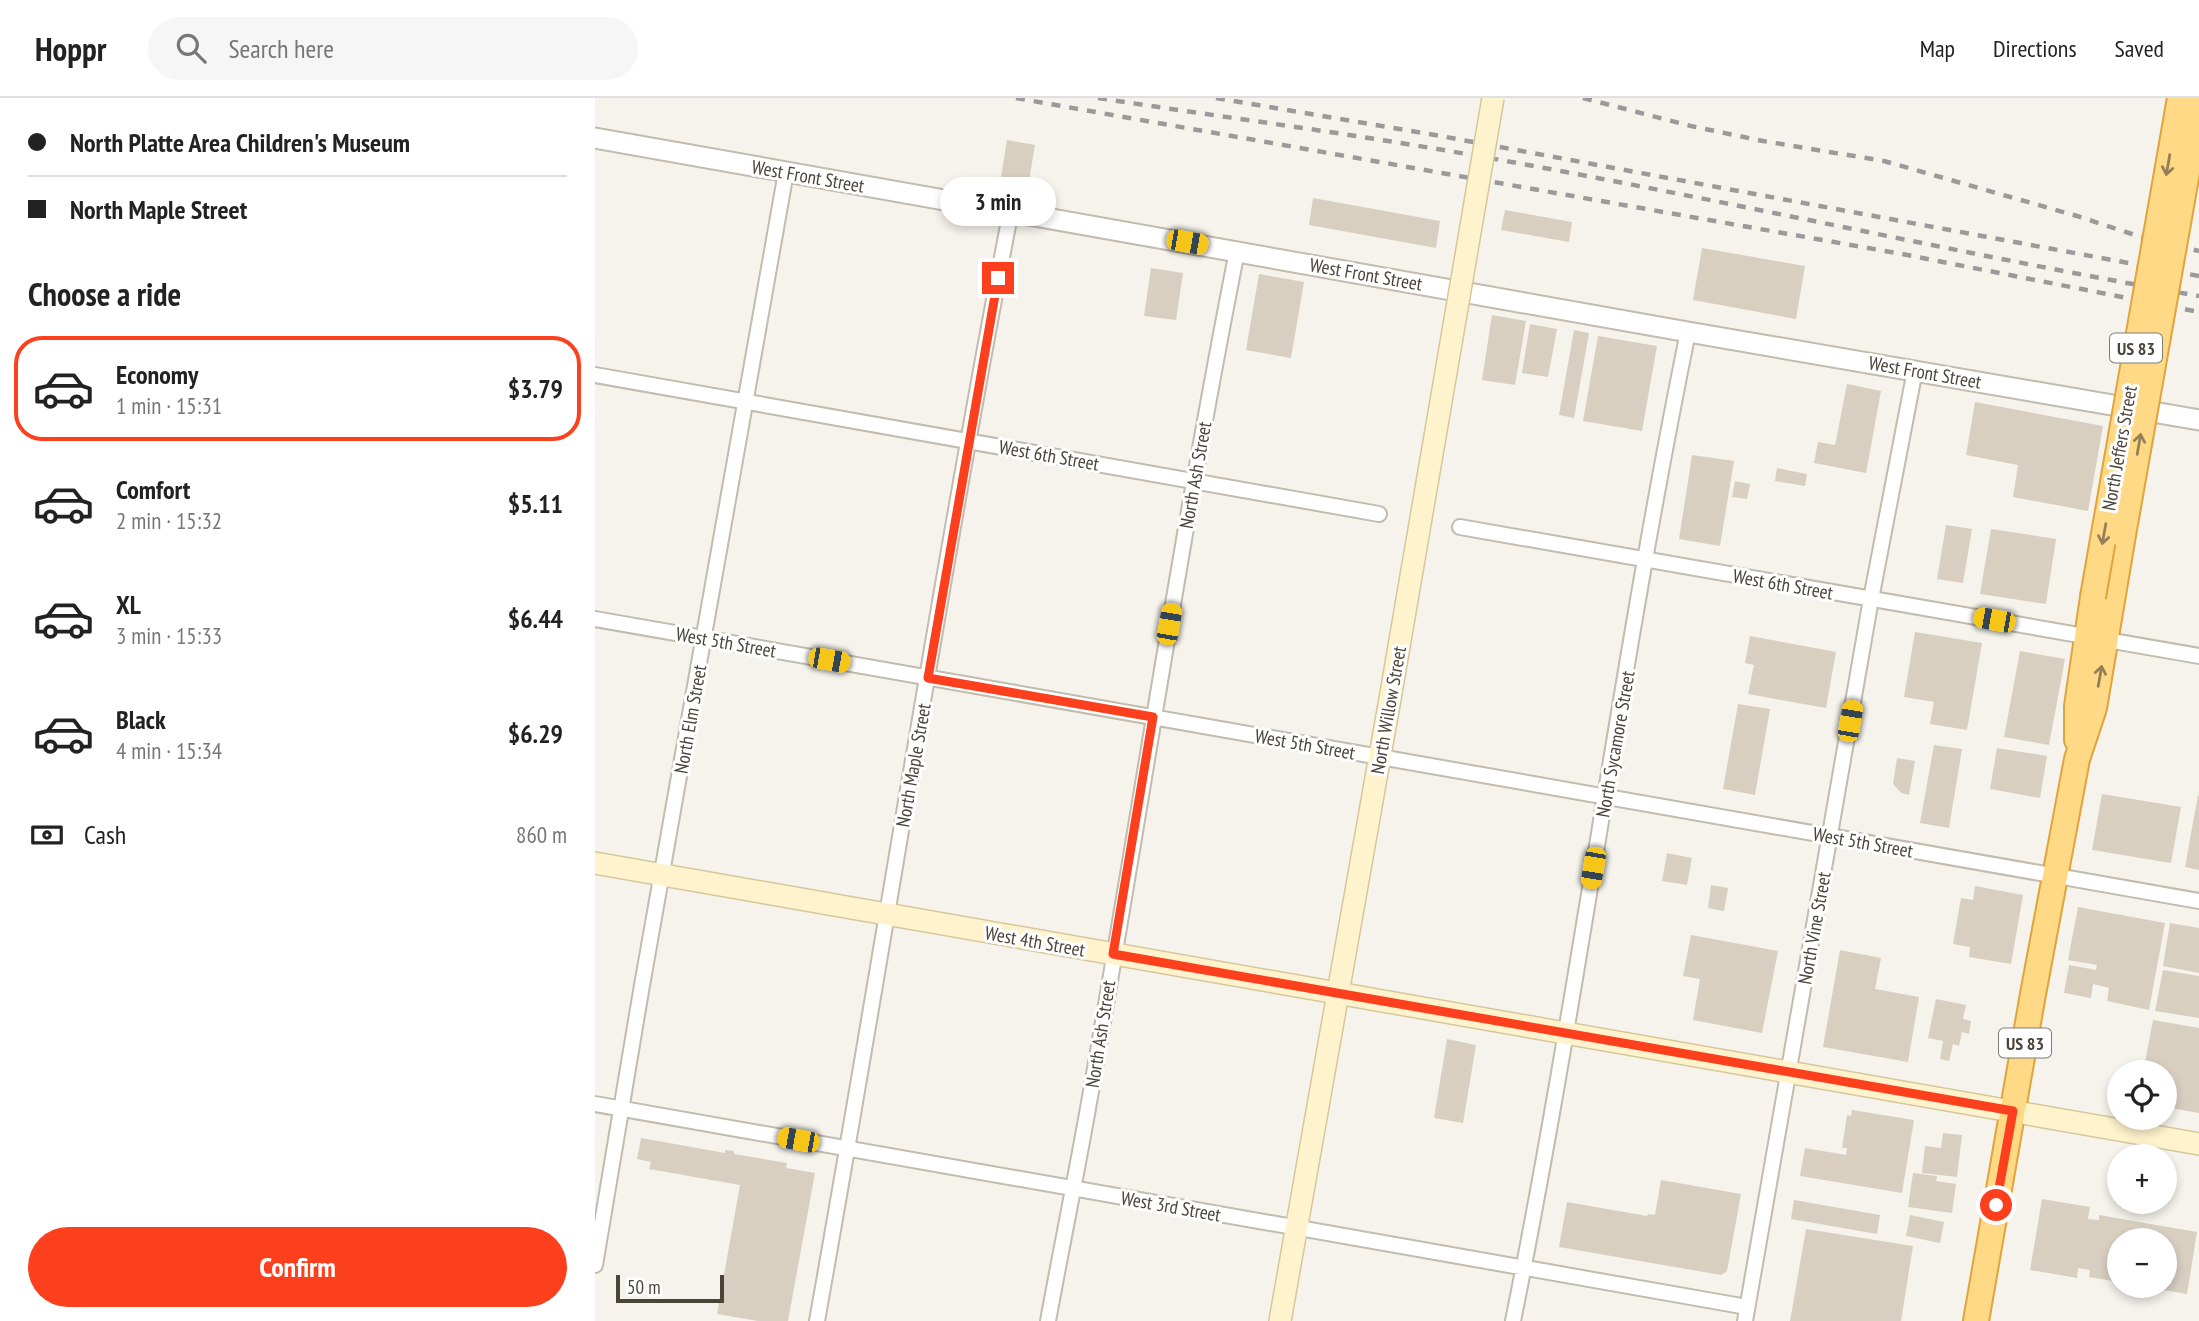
<!DOCTYPE html>
<meta charset="utf-8">
<style>
:root{--surface:#fff;--page:#f6f6f6;--text:#222;--muted:#767676;--line:#e0e0e0;--accent:#fc3f1d}
body{margin:0;font-family:"PT Sans Narrow",sans-serif;background:var(--page);color:var(--text);height:100vh;display:flex;flex-direction:column;font-size:26px;white-space:nowrap}
*{box-sizing:border-box;margin:0}
p{font-size:23px;color:var(--muted)}
.icon{flex:none;width:38px;height:38px;fill:none;stroke:currentColor;stroke-width:2;stroke-linecap:round;stroke-linejoin:round}
.map{position:relative;flex:1;overflow:hidden}
.sheet{display:flex;flex-direction:column;background:var(--surface);width:595px}
.sheet>*{flex:none}
.guide{display:grid;align-content:center;height:154px;padding:0 28px;background:var(--surface)}
.controls{position:absolute;left:1512px;top:962px;display:grid;gap:14px}
.controls a{display:grid;place-items:center;width:70px;height:70px;border-radius:50%;background:var(--surface);box-shadow:0 4px 10px #0003;font-size:35px}
.scale{position:absolute;left:21px;bottom:18px;width:108px;box-sizing:border-box;padding-left:7px;border:4px solid #4b4439;border-top:0;font-size:19px;line-height:24px;white-space:nowrap;color:#4b4439;-webkit-text-stroke:5px #fff;paint-order:stroke}
.end{position:absolute;width:32px;height:32px;margin:-16px;border:9px solid #fc3f1d;background:#fff;box-shadow:0 0 0 4px #fff}
.from{border-radius:50%}
.bubble{position:absolute;height:49px;border-radius:24px;background:var(--surface);box-shadow:0 4px 10px #0003;font-size:23px;font-weight:700;line-height:49px;text-align:center}
.car{position:absolute;width:21px;height:42px;margin:-21px -10px;border-radius:9px;box-shadow:0 0 5px 2px #0007;background:linear-gradient(#f5c518 24%,#345 0 40%,#f5c518 0 76%,#345 0 86%,#f5c518 0)}
.guide b{display:flex;align-items:center;gap:24px;height:66px;font-size:26px}
.guide b+b{border-top:2px solid var(--line)}
.guide i{width:18px;height:18px;background:var(--text)}
ul{padding:0;list-style:none}
li{display:flex;align-items:center;gap:21px;height:105px;margin:0 14px 10px;padding:0 14px;border:4px solid transparent;border-radius:28px}
li div{flex:1}
li b{display:block;font-size:26px}
li em{font-style:normal;font-weight:700}
li.active{border-color:var(--accent)}
li>.icon{width:63px;height:63px;stroke-width:1.5}
h2{padding:0 28px;font-size:32px;line-height:84px}
.pay{display:flex;align-items:center;gap:18px;height:77px;padding:0 28px;font-size:26px}
.pay p{margin-inline-start:auto}
.cta{display:flex;gap:14px;margin-top:auto;padding:14px 28px}
.cta a{flex:1;height:80px;border-radius:42px;background:var(--accent);color:#fff;font-size:28px;font-weight:700;line-height:80px;text-align:center}
header{display:flex;align-items:center;gap:42px;box-sizing:border-box;height:98px;padding:0 35px;background:var(--surface);border-bottom:2px solid var(--line)}
header strong{font-size:33px}
nav{display:flex;gap:38px;margin-inline-start:auto;font-size:24px}
.search{width:490px;height:63px;background:var(--page);display:flex;align-items:center;gap:18px;box-sizing:border-box;padding:0 24px;border-radius:38px;color:var(--muted);font-size:26px}
main{display:flex;flex:1;min-height:0}
.map>svg:first-child{display:block}
</style>
<header>
<strong>Hoppr</strong>
<div class="search"><svg class="icon" aria-label="search" viewBox="0 0 24 24"><circle cx="10" cy="10" r="6"/><path d="M15 15l6 6"/></svg>Search here</div>
<nav><a>Map</a><a>Directions</a><a>Saved</a></nav>
</header>
<main>
<section class="sheet">
<div class="guide">
<b><i class="from"></i>North Platte Area Children's Museum</b>
<b><i></i>North Maple Street</b>
</div>
<h2>Choose a ride</h2>
<ul>
<li class="active"><svg class="icon" aria-label="car" viewBox="0 0 24 24"><path d="M5 17H2v-5l4-1 3-4h7l3 4 3 1v5h-3M9 17h6M6 11h13"/><circle cx="7" cy="17" r="2"/><circle cx="17" cy="17" r="2"/></svg><div><b>Economy</b><p>1 min · 15:31</p></div><em>$3.79</em></li>
<li><svg class="icon" aria-label="car" viewBox="0 0 24 24"><path d="M5 17H2v-5l4-1 3-4h7l3 4 3 1v5h-3M9 17h6M6 11h13"/><circle cx="7" cy="17" r="2"/><circle cx="17" cy="17" r="2"/></svg><div><b>Comfort</b><p>2 min · 15:32</p></div><em>$5.11</em></li>
<li><svg class="icon" aria-label="car" viewBox="0 0 24 24"><path d="M5 17H2v-5l4-1 3-4h7l3 4 3 1v5h-3M9 17h6M6 11h13"/><circle cx="7" cy="17" r="2"/><circle cx="17" cy="17" r="2"/></svg><div><b>XL</b><p>3 min · 15:33</p></div><em>$6.44</em></li>
<li><svg class="icon" aria-label="car" viewBox="0 0 24 24"><path d="M5 17H2v-5l4-1 3-4h7l3 4 3 1v5h-3M9 17h6M6 11h13"/><circle cx="7" cy="17" r="2"/><circle cx="17" cy="17" r="2"/></svg><div><b>Black</b><p>4 min · 15:34</p></div><em>$6.29</em></li>
</ul>
<div class="pay"><svg class="icon" aria-label="cash" viewBox="0 0 24 24"><path d="M3 7h18v10H3z"/><circle cx="12" cy="12" r="2"/></svg>Cash<p>860 m</p></div>
<div class="cta"><a>Confirm</a></div>
</section>
<div class="map">
<svg width="1604" height="1223" viewBox="0 0 1604 1223">
<rect width="100%" height="100%" fill="#f6f3ec"/>
<path fill="#d8cfc1" d="M412,42L440,47L434,83L406,79Z
M718,100L845,123L841,150L714,127Z
M910,112L977,124L974,144L906,132Z
M1107,150L1210,168L1201,221L1098,202Z
M556,170L588,175L581,222L549,218Z
M664,176L709,184L696,260L651,252Z
M897,217L931,223L920,287L887,282Z
M935,226L962,231L953,279L927,275Z
M979,232L994,235L979,320L964,317Z
M1003,238L1062,248L1047,333L988,323Z
M1252,286L1286,293L1271,375L1219,365L1223,344L1240,347Z
M1380,304L1508,328L1493,413L1418,399L1423,367L1371,357Z
M1097,357L1139,363L1125,448L1084,441Z
M1182,370L1212,376L1210,388L1180,383Z
M1140,383L1155,386L1152,401L1137,399Z
M1351,427L1377,431L1368,485L1342,481Z
M1396,431L1461,441L1451,506L1385,496Z
M1320,534L1387,545L1372,632L1335,626L1339,604L1309,599Z
M1155,538L1241,554L1231,610L1153,596L1159,567L1150,565Z
M1425,553L1470,561L1454,647L1409,639Z
M1143,606L1175,611L1160,697L1128,691Z
M1339,647L1367,651L1354,730L1325,725Z
M1402,650L1452,658L1445,700L1395,691Z
M1302,660L1320,663L1314,697L1306,695L1298,686Z
M1507,696L1586,709L1576,765L1497,752Z
M1603,697L1604,698V772L1590,769Z
M1072,755L1097,760L1092,787L1067,783Z
M1116,787L1133,790L1129,813L1113,810Z
M1380,788L1428,797L1416,866L1374,859L1375,849L1358,846L1366,800L1378,802Z
M1483,809L1570,825L1554,912L1512,903L1514,890L1498,886L1496,900L1469,895L1474,867L1501,872L1502,867L1473,862Z
M1575,825L1604,830V875L1568,868Z
M1096,837L1183,853L1167,935L1098,922L1105,881L1088,878Z
M1245,852L1286,860L1280,891L1324,899L1313,964L1228,949Z
M1568,872L1604,878V920L1560,913Z
M1341,901L1371,907L1368,921L1376,923L1374,936L1367,934L1364,948L1358,946L1354,963L1345,961L1348,943L1333,940Z
M1558,922L1604,930V1015L1570,1009V975H1548Z
M852,941L881,947L868,1025L839,1020Z
M1257,1012L1319,1022L1307,1095L1205,1078L1210,1050L1251,1057L1252,1050H1247L1252,1017L1256,1018Z
M1348,1035L1367,1037L1362,1079L1327,1075L1330,1048L1346,1050Z
M46,1040L130,1055V1052L139,1053V1056L192,1065L191,1070L220,1075L193,1223H163L122,1216L145,1087L54,1071L56,1064L42,1061Z
M1318,1075L1342,1078L1341,1083L1361,1086L1357,1115L1313,1109Z
M1066,1082L1146,1096L1132,1173L1126,1177L964,1149L972,1104L1052,1118L1053,1116L1060,1117Z
M1447,1101L1495,1109L1493,1121L1504,1122V1117L1602,1134L1592,1196L1557,1190L1570,1188V1143H1524V1184L1494,1179L1495,1172L1483,1170L1482,1180L1435,1172Z
M1199,1102L1285,1117L1282,1136L1196,1121Z
M1315,1117L1349,1124L1345,1145L1311,1138Z
M1211,1131L1318,1148L1306,1223H1195Z"/>
<g fill="none" stroke-linecap="round" stroke-linejoin="round">
<g stroke="#c2bbae" stroke-width="18">
<path id="minor" d="M0,277L784,416
M865,429L1604,558
M0,521L1604,803
M0,1006L1152,1209
M0,1167L46,893L191,74
M222,1223C288,853 345,481 416,112
M453,1223C468,1141 485,1059 499,976C547,702 588,426 642,153
M918,1223C984,895 1026,562 1093,234
M1150,1223L1276,501L1320,272"/>
</g>
<g stroke="#c2bbae" stroke-width="23">
<path id="tertiary" d="M0,40L1093,234L1604,322"/>
</g>
<g stroke="#d6c79b" stroke-width="24">
<path id="secondary" d="M0,765L1604,1046
M685,1223L795,601"/>
</g>
<g stroke="#e0a43c" stroke-width="28">
<path id="trunk" d="M1482,642V608L1498,499
M1381,1223L1438,896L1482,661L1499,610L1528,437"/>
</g>
<use href="#minor" stroke="#fff" stroke-width="14"/>
<use href="#tertiary" stroke="#fff" stroke-width="19"/>
<use href="#secondary" stroke="#fff3cd" stroke-width="21"/>
<use href="#trunk" stroke="#ffd985" stroke-width="24"/>
<path stroke="#9a9a9a" stroke-width="4.5" stroke-dasharray="9 9" stroke-linecap="butt" d="M421,0L1307,156L1604,214
M503,0C620,18 737,33 854,53C1105,96 1353,154 1604,198
M621,0L840,37L1604,178
M988,0L1096,28L1168,43L1289,63L1482,118L1546,139L1604,153"/>
<g stroke="#d6c79b" stroke-width="24" stroke-linecap="butt">
<path id="secondary-bridge" d="M795,601L898,0"/>
</g>
<g stroke="#e0a43c" stroke-width="28" stroke-linecap="butt">
<path id="trunk-bridge" d="M1528,437L1604,6
M1498,499L1585,0"/>
</g>
<use href="#secondary-bridge" stroke="#fff3cd" stroke-width="21"/>
<use href="#trunk-bridge" stroke="#ffd985" stroke-width="24"/>
</g>
<defs><path id="oneway-shaft" d="M-6 0H5M1.5-3L5.5 0L1.5 3" fill="none" stroke-width="1.6" stroke-linecap="round" stroke-linejoin="round" transform="scale(1.75)"/></defs>
<g stroke="#938057">
<use href="#oneway-shaft" transform="translate(1573 67) rotate(100)"/>
<use href="#oneway-shaft" transform="translate(1544 346) rotate(-80)"/>
<use href="#oneway-shaft" transform="translate(1509 436) rotate(100)"/>
<use href="#oneway-shaft" transform="translate(1505 578) rotate(-80)"/>
</g>
<g fill="none" stroke-linecap="round" stroke-linejoin="round">
<path stroke="#fc3f1d" stroke-width="9" d="M403,180L333,580L558,619L518,856L1418,1013L1401,1107"/>
</g>
<g text-anchor="middle" dominant-baseline="central" stroke-width="6" stroke-linejoin="round" paint-order="stroke">
<g fill="#fff" stroke="#817c74" stroke-width="2">
<rect x="1515" y="235.5" width="52" height="29" rx="5"/>
<rect x="1404" y="930.5" width="52" height="29" rx="5"/>
</g>
<g font-size="18" font-weight="bold" fill="#4b4439">
<text x="1541" y="250">US 83</text>
<text x="1430" y="945">US 83</text>
</g>
<g font-size="19" fill="#4b4439" stroke="#fff">
<text transform="translate(213 78) rotate(10)">West Front Street</text>
<text transform="translate(771 176) rotate(10)">West Front Street</text>
<text transform="translate(1330 274) rotate(10)">West Front Street</text>
<text transform="translate(1524 350) rotate(-80)">North Jeffers Street</text>
<text transform="translate(454 357) rotate(10)">West 6th Street</text>
<text transform="translate(600 377) rotate(-80)">North Ash Street</text>
<text transform="translate(1188 486) rotate(10)">West 6th Street</text>
<text transform="translate(131 544) rotate(10)">West 5th Street</text>
<text transform="translate(793 612) rotate(-80)">North Willow Street</text>
<text transform="translate(95 621) rotate(-80)">North Elm Street</text>
<text transform="translate(710 646) rotate(10)">West 5th Street</text>
<text transform="translate(1020 646) rotate(-80)">North Sycamore Street</text>
<text transform="translate(318 667) rotate(-80)">North Maple Street</text>
<text transform="translate(1268 744) rotate(10)">West 5th Street</text>
<text transform="translate(1219 830) rotate(-80)">North Vine Street</text>
<text transform="translate(440 843) rotate(10)">West 4th Street</text>
<text transform="translate(505 936) rotate(-81)">North Ash Street</text>
<text transform="translate(576 1108) rotate(10)">West 3rd Street</text>
</g>
</g>
</svg>
<div class="controls">
<a><svg class="icon" aria-label="locate" viewBox="0 0 24 24"><circle cx="12" cy="12" r="6"/><path d="M12 2v4M12 18v4M2 12h4M18 12h4"/></svg></a>
<a>+</a>
<a>−</a>
</div>
<div class="scale">50 m</div>
<i class="end from" style="left:1401px;top:1107px"></i>
<i class="end" style="left:403px;top:180px"></i>
<div class="bubble" style="left:345px;top:79px;width:116px">3 min</div>
<i class="car" style="left:592px;top:144px;rotate:100deg"></i>
<i class="car" style="left:1399px;top:522px;rotate:280deg"></i>
<i class="car" style="left:574px;top:526px;rotate:10deg"></i>
<i class="car" style="left:234px;top:562px;rotate:100deg"></i>
<i class="car" style="left:1255px;top:623px;rotate:10deg"></i>
<i class="car" style="left:998px;top:770px;rotate:190deg"></i>
<i class="car" style="left:203px;top:1042px;rotate:280deg"></i>
</div>
</main>
